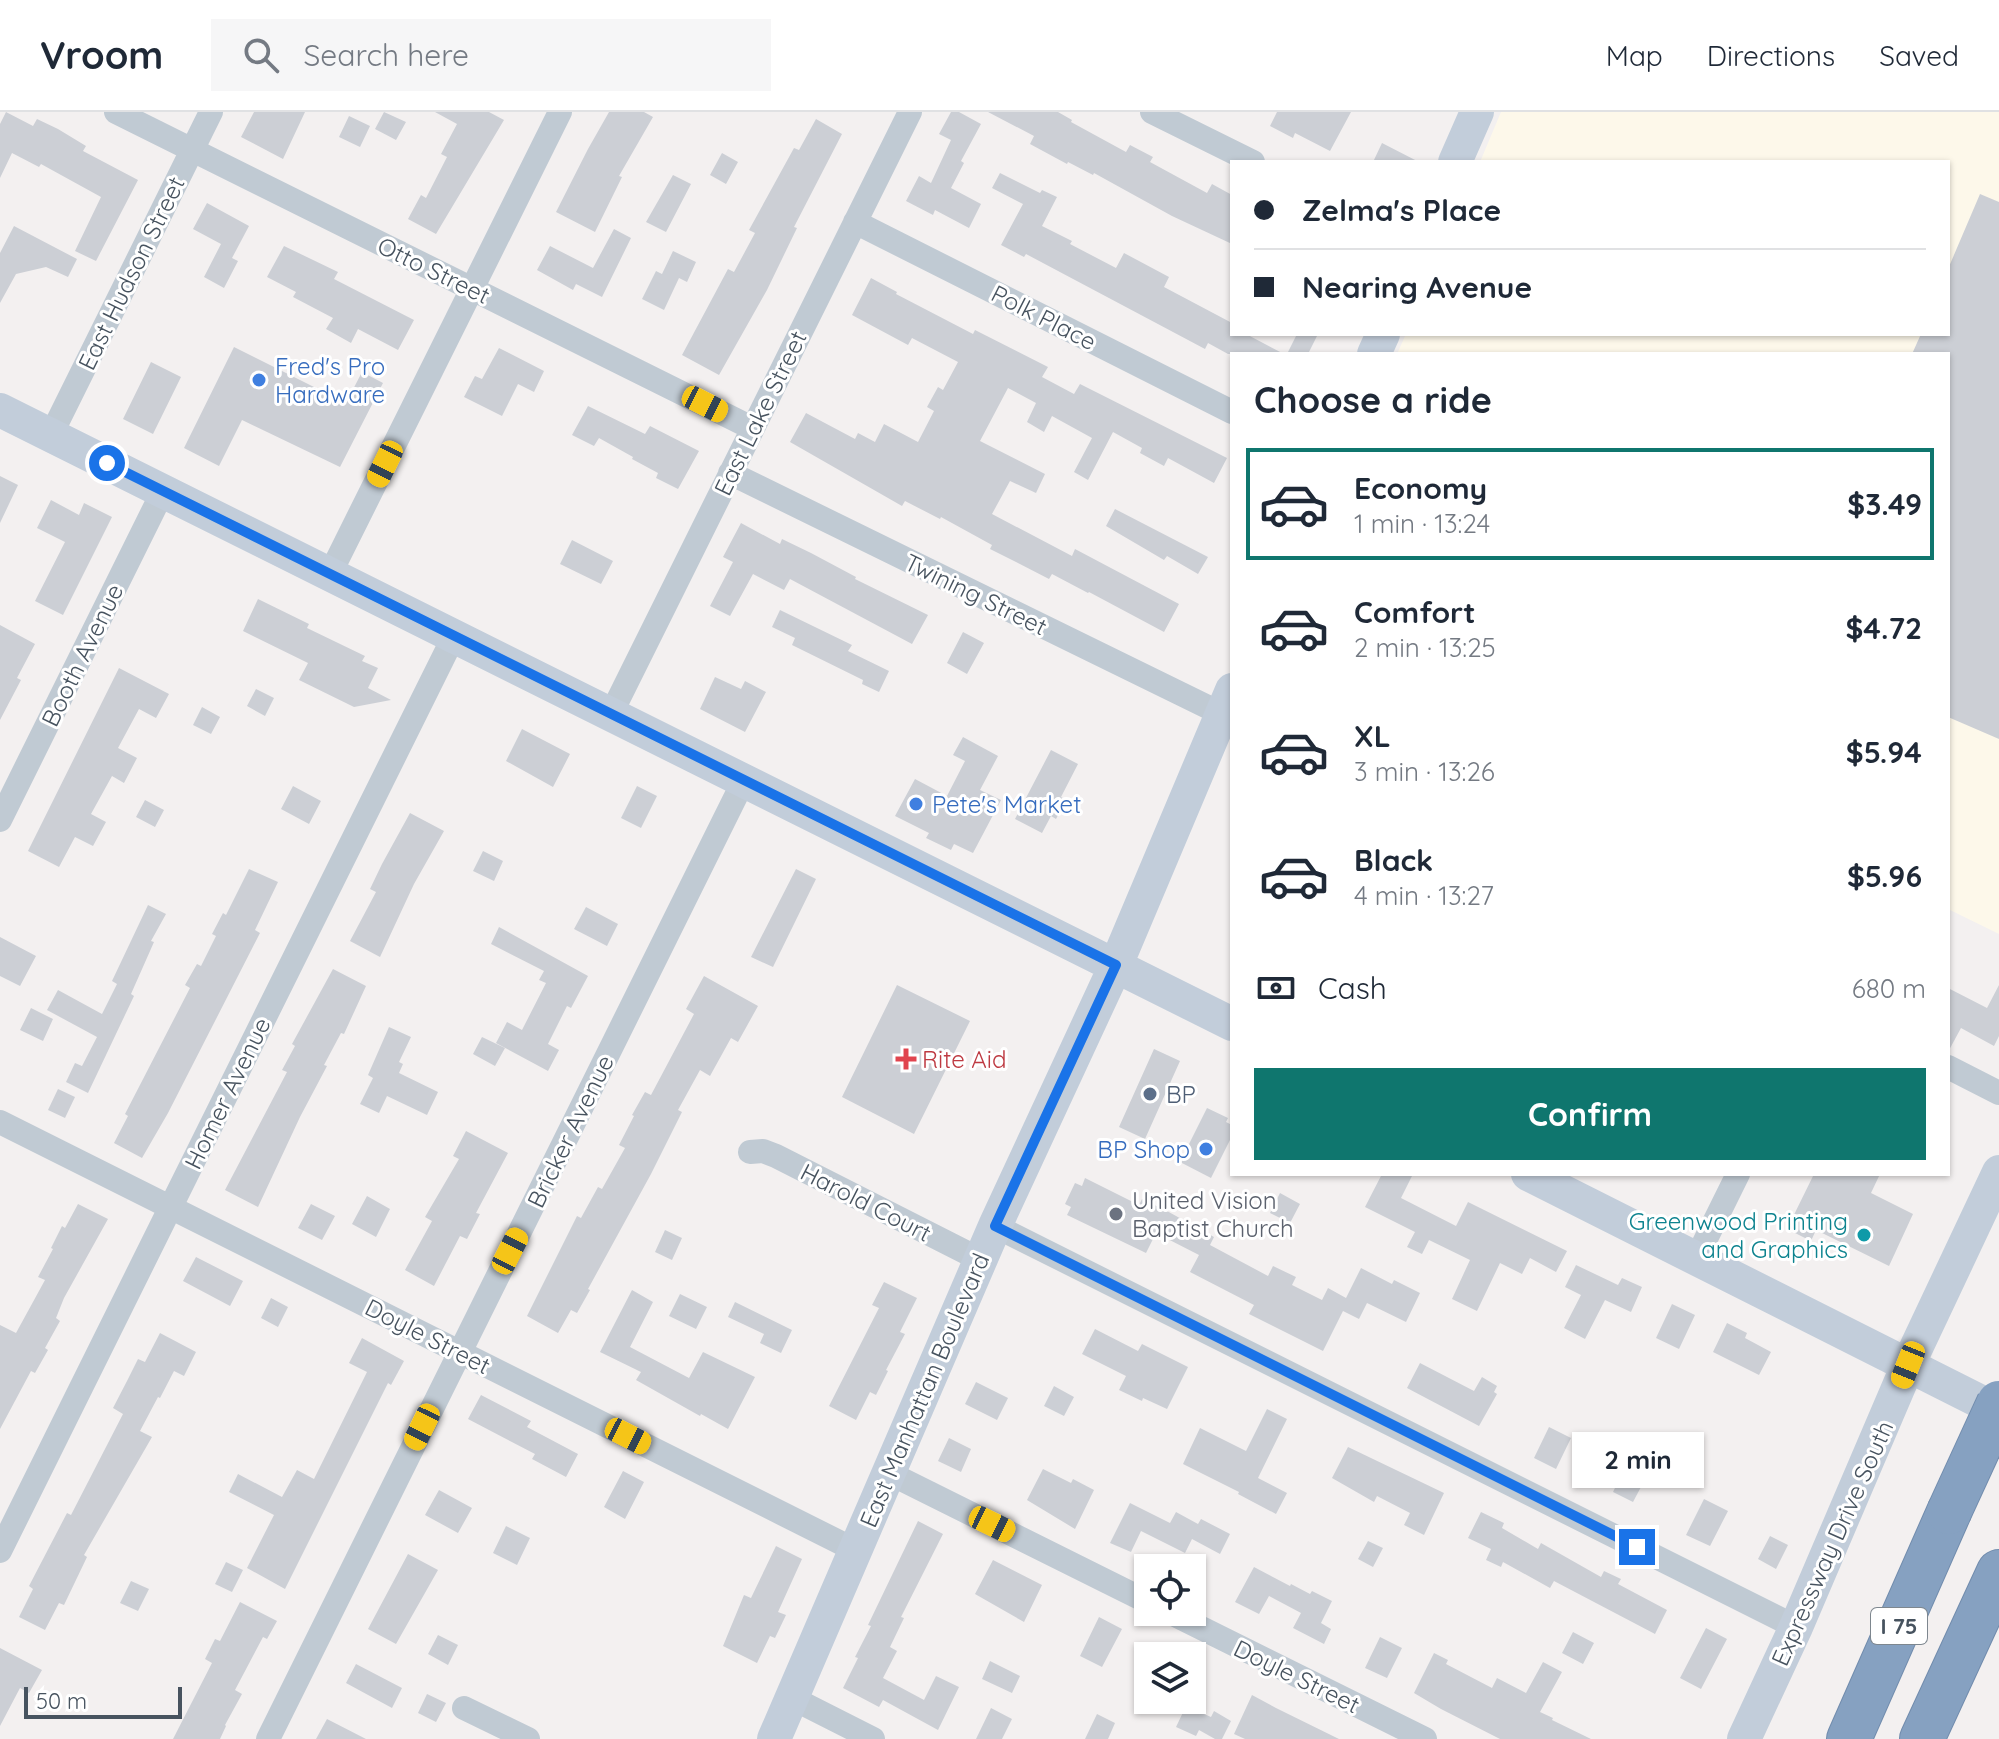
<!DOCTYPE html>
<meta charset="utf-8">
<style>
:root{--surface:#fff;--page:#f6f6f7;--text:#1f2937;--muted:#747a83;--line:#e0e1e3;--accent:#0f766e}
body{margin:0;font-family:Quicksand,sans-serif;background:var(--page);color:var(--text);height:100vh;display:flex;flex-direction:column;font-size:30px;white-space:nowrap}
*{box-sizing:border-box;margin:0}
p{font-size:26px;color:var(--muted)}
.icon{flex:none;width:44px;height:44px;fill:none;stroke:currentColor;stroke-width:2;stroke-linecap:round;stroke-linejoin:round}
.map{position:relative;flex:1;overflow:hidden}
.drawer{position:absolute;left:1230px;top:240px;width:720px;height:824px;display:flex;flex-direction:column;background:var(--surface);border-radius:0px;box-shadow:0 2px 6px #0004}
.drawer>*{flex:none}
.guide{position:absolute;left:1230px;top:48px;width:720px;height:176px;border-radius:0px;box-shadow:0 2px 6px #0004;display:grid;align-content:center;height:176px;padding:0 24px;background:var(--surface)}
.buttons{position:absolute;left:1134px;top:1442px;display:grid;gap:16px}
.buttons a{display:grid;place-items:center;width:72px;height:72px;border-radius:0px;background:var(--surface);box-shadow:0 2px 6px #0004;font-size:40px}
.scale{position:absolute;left:24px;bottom:20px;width:158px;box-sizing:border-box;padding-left:8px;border:4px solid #47535f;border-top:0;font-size:22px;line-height:28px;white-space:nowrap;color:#47535f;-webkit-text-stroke:6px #fff;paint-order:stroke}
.end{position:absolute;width:36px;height:36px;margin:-18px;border:10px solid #1a73e8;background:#fff;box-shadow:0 0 0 4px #fff}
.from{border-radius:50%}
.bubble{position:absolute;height:56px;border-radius:0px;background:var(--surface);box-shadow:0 2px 6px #0004;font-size:26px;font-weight:700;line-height:56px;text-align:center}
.car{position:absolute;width:24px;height:48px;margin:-24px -12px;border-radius:10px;box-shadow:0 0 6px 2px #0007;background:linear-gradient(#f5c518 24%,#345 0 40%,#f5c518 0 76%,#345 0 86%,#f5c518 0)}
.guide b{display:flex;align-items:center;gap:28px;height:76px;font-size:30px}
.guide b+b{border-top:2px solid var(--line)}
.guide i{width:20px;height:20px;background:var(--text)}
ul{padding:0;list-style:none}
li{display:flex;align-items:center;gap:24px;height:112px;margin:0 16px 12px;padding:0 8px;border:4px solid transparent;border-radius:0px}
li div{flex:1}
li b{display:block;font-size:30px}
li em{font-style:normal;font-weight:700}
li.active{border-color:var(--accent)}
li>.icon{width:72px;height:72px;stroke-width:1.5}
h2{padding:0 24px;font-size:36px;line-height:96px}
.pay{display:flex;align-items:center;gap:20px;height:88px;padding:0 24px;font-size:30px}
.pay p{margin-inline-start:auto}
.action{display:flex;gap:16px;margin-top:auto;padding:16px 24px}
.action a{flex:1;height:92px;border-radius:0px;background:var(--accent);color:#fff;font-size:32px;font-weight:700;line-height:92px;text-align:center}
header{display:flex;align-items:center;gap:48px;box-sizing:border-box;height:112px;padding:0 40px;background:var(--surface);border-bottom:2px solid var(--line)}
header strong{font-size:38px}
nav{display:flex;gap:44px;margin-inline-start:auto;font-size:28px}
.search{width:560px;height:72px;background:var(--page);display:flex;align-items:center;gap:20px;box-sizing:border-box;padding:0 28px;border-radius:0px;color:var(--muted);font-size:30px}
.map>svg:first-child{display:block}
</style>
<header>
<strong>Vroom</strong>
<div class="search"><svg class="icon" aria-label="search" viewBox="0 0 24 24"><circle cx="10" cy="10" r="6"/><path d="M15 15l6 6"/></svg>Search here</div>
<nav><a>Map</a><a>Directions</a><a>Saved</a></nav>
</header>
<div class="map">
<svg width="1999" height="1627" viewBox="0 0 1999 1627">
<rect width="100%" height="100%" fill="#f3f0f0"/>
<path fill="#fdf8ea" d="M1501,0H1999V822L1948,797V242H1397L1406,222H1948V50H1480Z"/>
<path fill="#cccfd5" d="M6,0L33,14L37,7L58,17L86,34L83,39L138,68L96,149L75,139L101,85L41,52L39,55L12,41L0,66V12Z
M254,0H305L283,47L241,25Z
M384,0L406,10L396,28L375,17Z
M435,0H489L504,8L436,122L408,107L421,83L426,86L447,45L441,42L457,12Z
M609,0H644L653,5L619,64L622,65L595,120L556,100L588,37Z
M951,0H959L981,12L961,49L964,51L951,76L981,92L969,116L935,98L933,103L906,89L919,64L931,71L951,28L939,22Z
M988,0H1058L1072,8L1071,10L1126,40L1130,33L1153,45L1150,50L1207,81L1212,72L1232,83V132L1172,104L1094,61L1093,63L1068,50L1067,52L1030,32L1034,24Z
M1277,0H1351L1330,39L1295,21L1293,26L1270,14Z
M349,4L370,14L360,35L339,25Z
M816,7L842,22L794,115L797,116L767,178L719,263L682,243L728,157L734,160L755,121L749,118L794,36L799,38Z
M1382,31L1419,50H1373Z
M722,41L738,50L726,72L710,63Z
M1000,61L1040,81L1042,78L1057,85L1042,114L1072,129L1070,132L1116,156L1124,141L1169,165L1164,175L1232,211V222H1246L1284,242H1228L1208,231L1205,237L1026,142L1024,145L1001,133L1023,92L992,76Z
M673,63L691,72L666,120L646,110Z
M1980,82L1999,90V627L1948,605V242H1912L1921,222H1948V157Z
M207,91L249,114L232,146L238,149L224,176L204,165L221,132L193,117Z
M14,114L77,147L68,165L46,155L16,162L0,191V141Z
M614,117L631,126L602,185L576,172L573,178L537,158L550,134L593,156Z
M284,134L338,160L334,167L414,208L398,238L358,217L351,231L326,217L333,206L293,185L296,180L267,165Z
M673,139L696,150L687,170L679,166L664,198L642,187L656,159L662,162Z
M871,166L897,180L896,182L973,222L975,218L1048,255L1042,265L1074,282L1080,272L1227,346L1214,371L1168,346L1164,354L1140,341L1142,336L1113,320L1088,368L1074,360L1092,326L1052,304L1044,320L1027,310L1036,291L1008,276L980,329L1045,362L1036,381L1010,369L992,402L1072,444L1075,437L1179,492L1164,520L1089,480L1088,481L1052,462L1049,467L1014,449L990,437L992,433L941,405L940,407L905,389L902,394L790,330L806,301L855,327L858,321L875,330L884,312L918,330L934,299L927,295L938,275L943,278L958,250L912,226L908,233L852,203Z
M1297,222H1318L1308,242H1287Z
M234,235L346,291L362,260L383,271L340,355L242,308L219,354L184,336Z
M499,236L544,259L534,280L518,272L502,304L464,285L475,264L482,267Z
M151,250L181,265L153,322L123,307Z
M588,294L645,322L650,314L699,339L678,377L656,366L658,361L632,347L633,345L599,326L594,334L572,323Z
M0,364L18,373L0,411Z
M51,388L79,403L84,391L112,405L63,503L35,489L65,430L37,416Z
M1115,397L1208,445L1198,462L1167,444L1164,448L1106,414Z
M741,411L780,432L782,427L811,441L856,465L855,467L928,503L912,532L790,467L784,478L753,462L730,504L710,494L733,450L723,445Z
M572,428L613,449L601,472L560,452Z
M258,487L309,512L307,516L365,544L362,549L378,556L368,576L391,588L354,595L299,568L308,551L243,519Z
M780,498L852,533L848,539L889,559L879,580L862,572L863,568L792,533L795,526L772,515Z
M0,513L35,532L17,566L21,568L0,608Z
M963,520L984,531L967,562L947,551Z
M119,556L169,582L156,606L139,597L118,636L137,646L124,671L112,664L91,702L106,710L93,734L75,725L59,755L28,739Z
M715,565L741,577L745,569L766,580L745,620L700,597Z
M256,577L274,586L265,604L247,594Z
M202,595L220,605L211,622L193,613Z
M522,617L570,642L553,675L506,649Z
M963,625L998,644L980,678L1001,688L973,741L954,732L951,738L926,726L929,721L895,704L915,667L947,684L965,649L953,643Z
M1051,638L1078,652L1061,685L1066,688L1056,707L1051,704L1042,721L1015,707Z
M293,674L321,689L309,712L281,697Z
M637,674L657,684L641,716L621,706Z
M145,688L164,698L155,715L136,705Z
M410,701L444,719L414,772L380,845L350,829L376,780L370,777L382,752Z
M483,739L503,749L494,769L473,759Z
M249,757L278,770L255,818L260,821L168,1001L142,1046L114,1031L128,1004L125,1002L190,876L185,873L197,852L201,854L216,824L212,822L223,801L226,803Z
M796,757L816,767L773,855L751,845Z
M148,793L166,802L151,829L154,830L131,882L134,884L88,981L66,970L75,951L82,954L97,925L47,898L58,878L102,902L117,872L112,869Z
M586,795L618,812L607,834L574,817Z
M499,815L588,864L571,896L567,894L548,932L559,938L548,959L496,931L507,910L522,918L546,871L539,868L544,859L491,832Z
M0,825L36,844L20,874L0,864Z
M333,857L366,874L344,922L341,921L324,953L327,954L300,1005L258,1095L225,1078L287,960L282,958L295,934L292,932Z
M704,864L758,894L738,930L731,926L710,964L700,958L678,998L682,1000L651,1062L588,1177L590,1178L577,1201L571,1198L558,1221L527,1204L577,1104L581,1106L598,1075L602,1077L625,1036L619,1033L634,1004L632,1003L645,980L651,983L694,902L686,897Z
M897,873L970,909L914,1022L842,985Z
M1999,873V924L1994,934L1961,916L1948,940V876L1987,896Z
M31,896L53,907L43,929L20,918Z
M389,915L411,925L399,950L403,952L399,961L438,980L427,1003L387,984L379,1001L360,992L373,966L368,963Z
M482,925L505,936L495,954L473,942Z
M1154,937L1180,949L1145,1027L1119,1015Z
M58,977L75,985L65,1006L48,998Z
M1207,996L1228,1006L1226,1010L1232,1013V1024L1211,1066L1180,1050Z
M466,1019L508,1041L476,1101L480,1102L467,1127L460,1124L434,1174L405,1158L432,1109L425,1105L459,1047L453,1044Z
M1382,1062H1413L1401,1086L1456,1114L1468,1090L1567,1139L1556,1160L1530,1146L1522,1162L1500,1151L1477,1199L1452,1187L1470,1148L1429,1128L1422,1142L1407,1135L1415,1120L1365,1095Z
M1814,1062H1880L1871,1081L1913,1102L1889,1154L1816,1118L1811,1129L1787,1117Z
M1085,1066L1139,1093L1142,1087L1167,1099L1214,1125L1210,1133L1268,1164L1273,1154L1296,1165L1292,1173L1322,1188L1328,1176L1346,1186L1361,1156L1392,1172L1394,1168L1420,1181L1406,1210L1367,1191L1359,1207L1343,1199L1323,1239L1249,1202L1254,1193L1190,1160L1199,1143L1156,1121L1146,1141L1067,1103L1071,1095L1065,1092L1075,1071L1082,1074Z
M1280,1081L1300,1092L1290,1111L1270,1101Z
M367,1084L390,1097L376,1125L352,1112Z
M78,1092L108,1107L64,1186L56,1206L60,1209L45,1236L48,1238L35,1261L31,1259L0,1317V1213L16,1221L45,1168L38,1165L53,1137L51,1136L62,1114L65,1116Z
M311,1092L335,1104L322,1128L298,1116Z
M665,1118L682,1126L672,1148L655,1140Z
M196,1145L243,1169L230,1194L183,1169Z
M1576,1153L1618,1173L1622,1166L1642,1175L1631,1200L1605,1188L1585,1227L1564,1216L1581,1183L1565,1175Z
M884,1170L917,1186L900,1220L905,1222L886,1258L888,1259L876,1283L870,1280L856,1308L829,1294L879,1196L872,1193Z
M632,1178L653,1190L630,1235L689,1266L703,1240L755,1265L728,1317L701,1302L700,1304L636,1268L641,1260L600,1240Z
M680,1182L707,1195L696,1217L669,1204Z
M271,1186L288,1195L278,1215L261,1206Z
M735,1190L792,1218L781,1241L760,1231L764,1222L728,1205Z
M1672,1192L1695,1203L1679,1237L1656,1226Z
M1727,1211L1747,1221L1745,1226L1771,1240L1759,1263L1713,1240Z
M1095,1217L1138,1239L1142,1232L1188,1255L1167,1297L1143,1286L1142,1289L1119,1278L1126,1264L1082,1242Z
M160,1221L196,1240L184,1264L174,1259L160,1286L158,1285L140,1319L152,1325L84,1443L87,1445L64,1493L59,1491L45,1518L19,1505L33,1477L29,1474L67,1401L71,1403L123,1302L113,1296L127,1269L138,1247L145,1250Z
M362,1226L404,1249L391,1273L388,1271L285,1477L247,1456L274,1403L229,1380L238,1362L282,1385L297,1358L314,1367L367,1260L349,1251Z
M1420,1251L1474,1279L1482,1265L1497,1274L1494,1280L1497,1282L1479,1314L1407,1276Z
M976,1270L1008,1286L997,1308L965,1292Z
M1054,1274L1074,1285L1064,1304L1044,1294Z
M481,1283L531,1309L527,1315L578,1342L566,1365L532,1347L535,1342L468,1307Z
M1267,1297L1287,1307L1258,1366L1287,1381L1276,1402L1238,1382L1239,1380L1183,1352L1200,1316L1246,1339Z
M1549,1315L1571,1326L1556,1357L1534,1346Z
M949,1326L971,1337L961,1360L938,1349Z
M1348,1335L1444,1381L1424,1423L1404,1413L1410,1401L1377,1384L1374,1390L1332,1366Z
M1629,1347L1650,1358L1633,1390L1613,1380Z
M1043,1357L1071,1371L1073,1367L1094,1378L1075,1417L1027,1388Z
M623,1359L644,1370L625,1407L604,1395Z
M439,1378L472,1396L458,1421L425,1403Z
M1704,1387L1728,1399L1710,1434L1686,1423Z
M1130,1391L1170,1411L1176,1400L1198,1412L1201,1407L1230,1422L1220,1442L1192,1427L1185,1441L1141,1419L1131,1440L1110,1431Z
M1481,1400L1504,1411L1502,1416L1538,1437L1541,1431L1601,1465L1604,1459L1621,1467L1618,1472L1667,1498L1655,1522L1554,1469L1550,1476L1503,1450L1501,1455L1486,1448L1491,1437L1468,1426Z
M918,1409L943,1422L901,1505L904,1506L890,1535L897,1539L883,1566L924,1588L936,1564L959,1575L938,1618L883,1588L879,1595L843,1576L858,1546L855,1545L871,1514L868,1513Z
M506,1414L530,1426L517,1453L493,1441Z
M1770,1424L1788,1433L1776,1457L1758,1447Z
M1368,1429L1383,1436L1373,1455L1358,1447Z
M776,1434L802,1447L778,1500L786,1503L775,1526L770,1524L757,1551L723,1534L744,1483L751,1486Z
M408,1442L438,1458L396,1532L368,1517Z
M993,1448L1042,1473L1024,1510L975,1482Z
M226,1450L243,1458L232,1480L215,1472Z
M1254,1455L1290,1474L1291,1472L1310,1482L1312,1479L1332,1489L1321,1511L1331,1517L1324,1532L1293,1516L1301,1501L1269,1484L1259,1502L1235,1490Z
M131,1469L149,1477L138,1499L120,1491Z
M240,1490L277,1509L267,1527L263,1525L235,1578L242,1582L225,1613L226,1614L220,1627H173L212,1551L205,1547L215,1527L220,1529Z
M1099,1505L1122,1517L1102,1555L1080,1544Z
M1706,1516L1727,1527L1701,1577L1680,1566Z
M1573,1520L1594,1531L1583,1552L1562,1541Z
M438,1523L458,1533L448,1553L428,1542Z
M1380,1525L1402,1536L1387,1566L1365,1556Z
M0,1536L42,1558L29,1581L20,1576L0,1614Z
M1434,1541L1448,1548L1446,1552L1492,1576L1497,1566L1526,1581L1543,1550L1562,1560L1540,1600L1553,1606L1552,1608L1591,1627H1500L1441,1597L1414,1581Z
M990,1549L1020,1564L1012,1581L982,1567Z
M356,1552L402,1576L392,1596L346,1571Z
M427,1582L446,1591L436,1610L418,1601Z
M1252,1583L1276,1596L1339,1627H1245L1234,1622Z
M1186,1594L1211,1605L1214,1599L1231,1609L1222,1627H1215L1199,1618L1196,1624L1176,1615Z
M991,1596L1012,1607L1002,1627H976Z
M1097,1602L1115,1611L1108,1627H1085Z
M327,1607L366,1627H316Z"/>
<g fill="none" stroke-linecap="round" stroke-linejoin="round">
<g stroke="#718cad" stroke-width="46">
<path id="highway" d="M1849,1627L1949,1400
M1922,1627L1999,1460"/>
</g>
<path stroke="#c0cad3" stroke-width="24" d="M116,0L752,316
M1152,0L1253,50
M855,110L1232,300
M51,323L211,0
M730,361L1222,602
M330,462L560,0
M611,602L910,0
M0,708L163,379
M1948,955L1999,981
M0,1010L855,1438
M750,1040L763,1039L776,1044L981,1148
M995,1114L1796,1515
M1696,1147L1738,1062
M889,1361L1148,1490
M0,1439L454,524
M1169,1500L1425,1627
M792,1586L873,1627
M464,1596L528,1627
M268,1627L744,668"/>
<path stroke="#c2cdda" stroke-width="34" d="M1455,50L1477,0
M1374,242L1383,222
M0,298L1232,912
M1528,1062L1999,1299
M774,1627L995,1114L1116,853L1232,578
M1744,1627L1796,1515L1908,1253L1999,1060"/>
<use href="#highway" stroke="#86a1c1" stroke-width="44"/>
<g stroke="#718cad" stroke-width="46" stroke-linecap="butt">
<path id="highway-bridge" d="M1949,1400L1999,1291"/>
</g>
<use href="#highway-bridge" stroke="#86a1c1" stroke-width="44"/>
</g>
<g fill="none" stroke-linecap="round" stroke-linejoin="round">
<path stroke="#1a73e8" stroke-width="10" d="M107,351L1116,853L995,1114L1637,1435"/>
</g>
<g fill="#3f7fe0" stroke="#fff" stroke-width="3">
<circle cx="259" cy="268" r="8"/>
<circle cx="916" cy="692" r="8"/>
<circle cx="1206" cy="1037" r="8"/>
</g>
<path fill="#e0444e" stroke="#fff" stroke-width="3" d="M902 935h8v8h8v8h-8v8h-8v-8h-8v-8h8z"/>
<circle fill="#5c6f8a" stroke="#fff" stroke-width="3" cx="1150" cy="982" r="8"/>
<circle fill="#6b7280" stroke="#fff" stroke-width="3" cx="1116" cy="1102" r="8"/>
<circle fill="#0f9aa8" stroke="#fff" stroke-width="3" cx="1864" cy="1123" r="8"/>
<g text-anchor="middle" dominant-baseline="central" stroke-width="6" stroke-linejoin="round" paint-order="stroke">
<rect fill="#fff" stroke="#7e878f" stroke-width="2" x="1871" y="1496" width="56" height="36" rx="6"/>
<g font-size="22" font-weight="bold" fill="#47535f">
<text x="1899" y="1514">I 75</text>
</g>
<g font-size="24" fill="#47535f" stroke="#fff">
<text transform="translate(434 158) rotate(26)">Otto Street</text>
<text transform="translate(131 161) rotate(-64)">East Hudson Street</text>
<text transform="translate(1044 205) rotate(27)">Polk Place</text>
<text transform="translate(760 301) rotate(-64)">East Lake Street</text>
<text transform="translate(976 482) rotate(26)">Twining Street</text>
<text transform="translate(82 543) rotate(-64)">Booth Avenue</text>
<text transform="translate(227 981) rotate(-64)">Homer Avenue</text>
<text transform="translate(570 1019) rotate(-64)">Bricker Avenue</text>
<text transform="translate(866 1090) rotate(27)">Harold Court</text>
<text transform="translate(428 1224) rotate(27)">Doyle Street</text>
<text transform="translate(924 1278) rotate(-67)">East Manhattan Boulevard</text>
<text transform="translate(1832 1431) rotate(-66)">Expressway Drive South</text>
<text transform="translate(1297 1564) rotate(26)">Doyle Street</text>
</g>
<g font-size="24" fill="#366cbe" stroke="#fff" text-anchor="start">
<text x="275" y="254">Fred's Pro<tspan x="275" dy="28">Hardware</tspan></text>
<text x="932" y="692">Pete's Market</text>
<text x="1190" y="1037" text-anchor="end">BP Shop</text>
</g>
<g font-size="24" fill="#be3a42" stroke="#fff" text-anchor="start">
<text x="922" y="947">Rite Aid</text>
</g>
<g font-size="24" fill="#4e5e75" stroke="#fff" text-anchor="start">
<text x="1166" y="982">BP</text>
</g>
<g font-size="24" fill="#5b616d" stroke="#fff" text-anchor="start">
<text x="1132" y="1088">United Vision<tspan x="1132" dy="28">Baptist Church</tspan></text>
</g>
<g font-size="24" fill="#0d838f" stroke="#fff" text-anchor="end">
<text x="1848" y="1109">Greenwood Printing<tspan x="1848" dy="28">and Graphics</tspan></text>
</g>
</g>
</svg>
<div class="buttons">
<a><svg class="icon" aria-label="locate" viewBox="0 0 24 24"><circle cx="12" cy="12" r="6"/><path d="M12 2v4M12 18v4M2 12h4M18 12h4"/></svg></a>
<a><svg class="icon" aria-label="layers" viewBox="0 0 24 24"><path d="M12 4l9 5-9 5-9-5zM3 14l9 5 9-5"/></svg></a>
</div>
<div class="scale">50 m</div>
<i class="end from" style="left:107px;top:351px"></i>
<i class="end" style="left:1637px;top:1435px"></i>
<div class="bubble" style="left:1572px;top:1320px;width:132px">2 min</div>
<i class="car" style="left:705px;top:292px;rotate:117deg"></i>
<i class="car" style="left:385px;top:352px;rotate:206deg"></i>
<i class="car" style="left:510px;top:1139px;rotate:27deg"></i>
<i class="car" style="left:1908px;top:1253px;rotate:202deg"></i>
<i class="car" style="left:422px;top:1315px;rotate:206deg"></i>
<i class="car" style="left:628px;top:1324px;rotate:117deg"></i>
<i class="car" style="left:992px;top:1412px;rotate:116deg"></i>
<div class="guide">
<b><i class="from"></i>Zelma's Place</b>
<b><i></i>Nearing Avenue</b>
</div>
<section class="drawer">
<h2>Choose a ride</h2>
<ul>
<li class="active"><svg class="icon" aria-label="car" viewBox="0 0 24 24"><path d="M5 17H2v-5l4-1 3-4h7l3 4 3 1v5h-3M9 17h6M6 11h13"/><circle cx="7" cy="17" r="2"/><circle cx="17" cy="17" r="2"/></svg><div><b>Economy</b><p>1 min · 13:24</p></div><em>$3.49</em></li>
<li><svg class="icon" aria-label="car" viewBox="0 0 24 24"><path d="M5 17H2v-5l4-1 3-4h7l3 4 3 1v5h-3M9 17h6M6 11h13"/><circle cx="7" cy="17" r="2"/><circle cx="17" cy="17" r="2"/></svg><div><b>Comfort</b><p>2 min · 13:25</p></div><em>$4.72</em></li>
<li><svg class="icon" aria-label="car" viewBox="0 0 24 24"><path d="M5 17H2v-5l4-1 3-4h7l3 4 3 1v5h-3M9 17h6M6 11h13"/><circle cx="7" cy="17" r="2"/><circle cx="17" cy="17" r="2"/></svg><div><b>XL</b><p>3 min · 13:26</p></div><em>$5.94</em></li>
<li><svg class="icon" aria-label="car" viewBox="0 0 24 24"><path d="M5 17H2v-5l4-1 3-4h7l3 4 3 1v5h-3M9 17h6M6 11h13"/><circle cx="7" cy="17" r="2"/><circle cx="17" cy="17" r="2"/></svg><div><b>Black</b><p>4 min · 13:27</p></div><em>$5.96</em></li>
</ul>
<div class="pay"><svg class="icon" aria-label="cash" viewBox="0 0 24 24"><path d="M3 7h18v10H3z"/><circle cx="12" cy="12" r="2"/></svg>Cash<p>680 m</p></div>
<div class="action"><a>Confirm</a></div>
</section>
</div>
